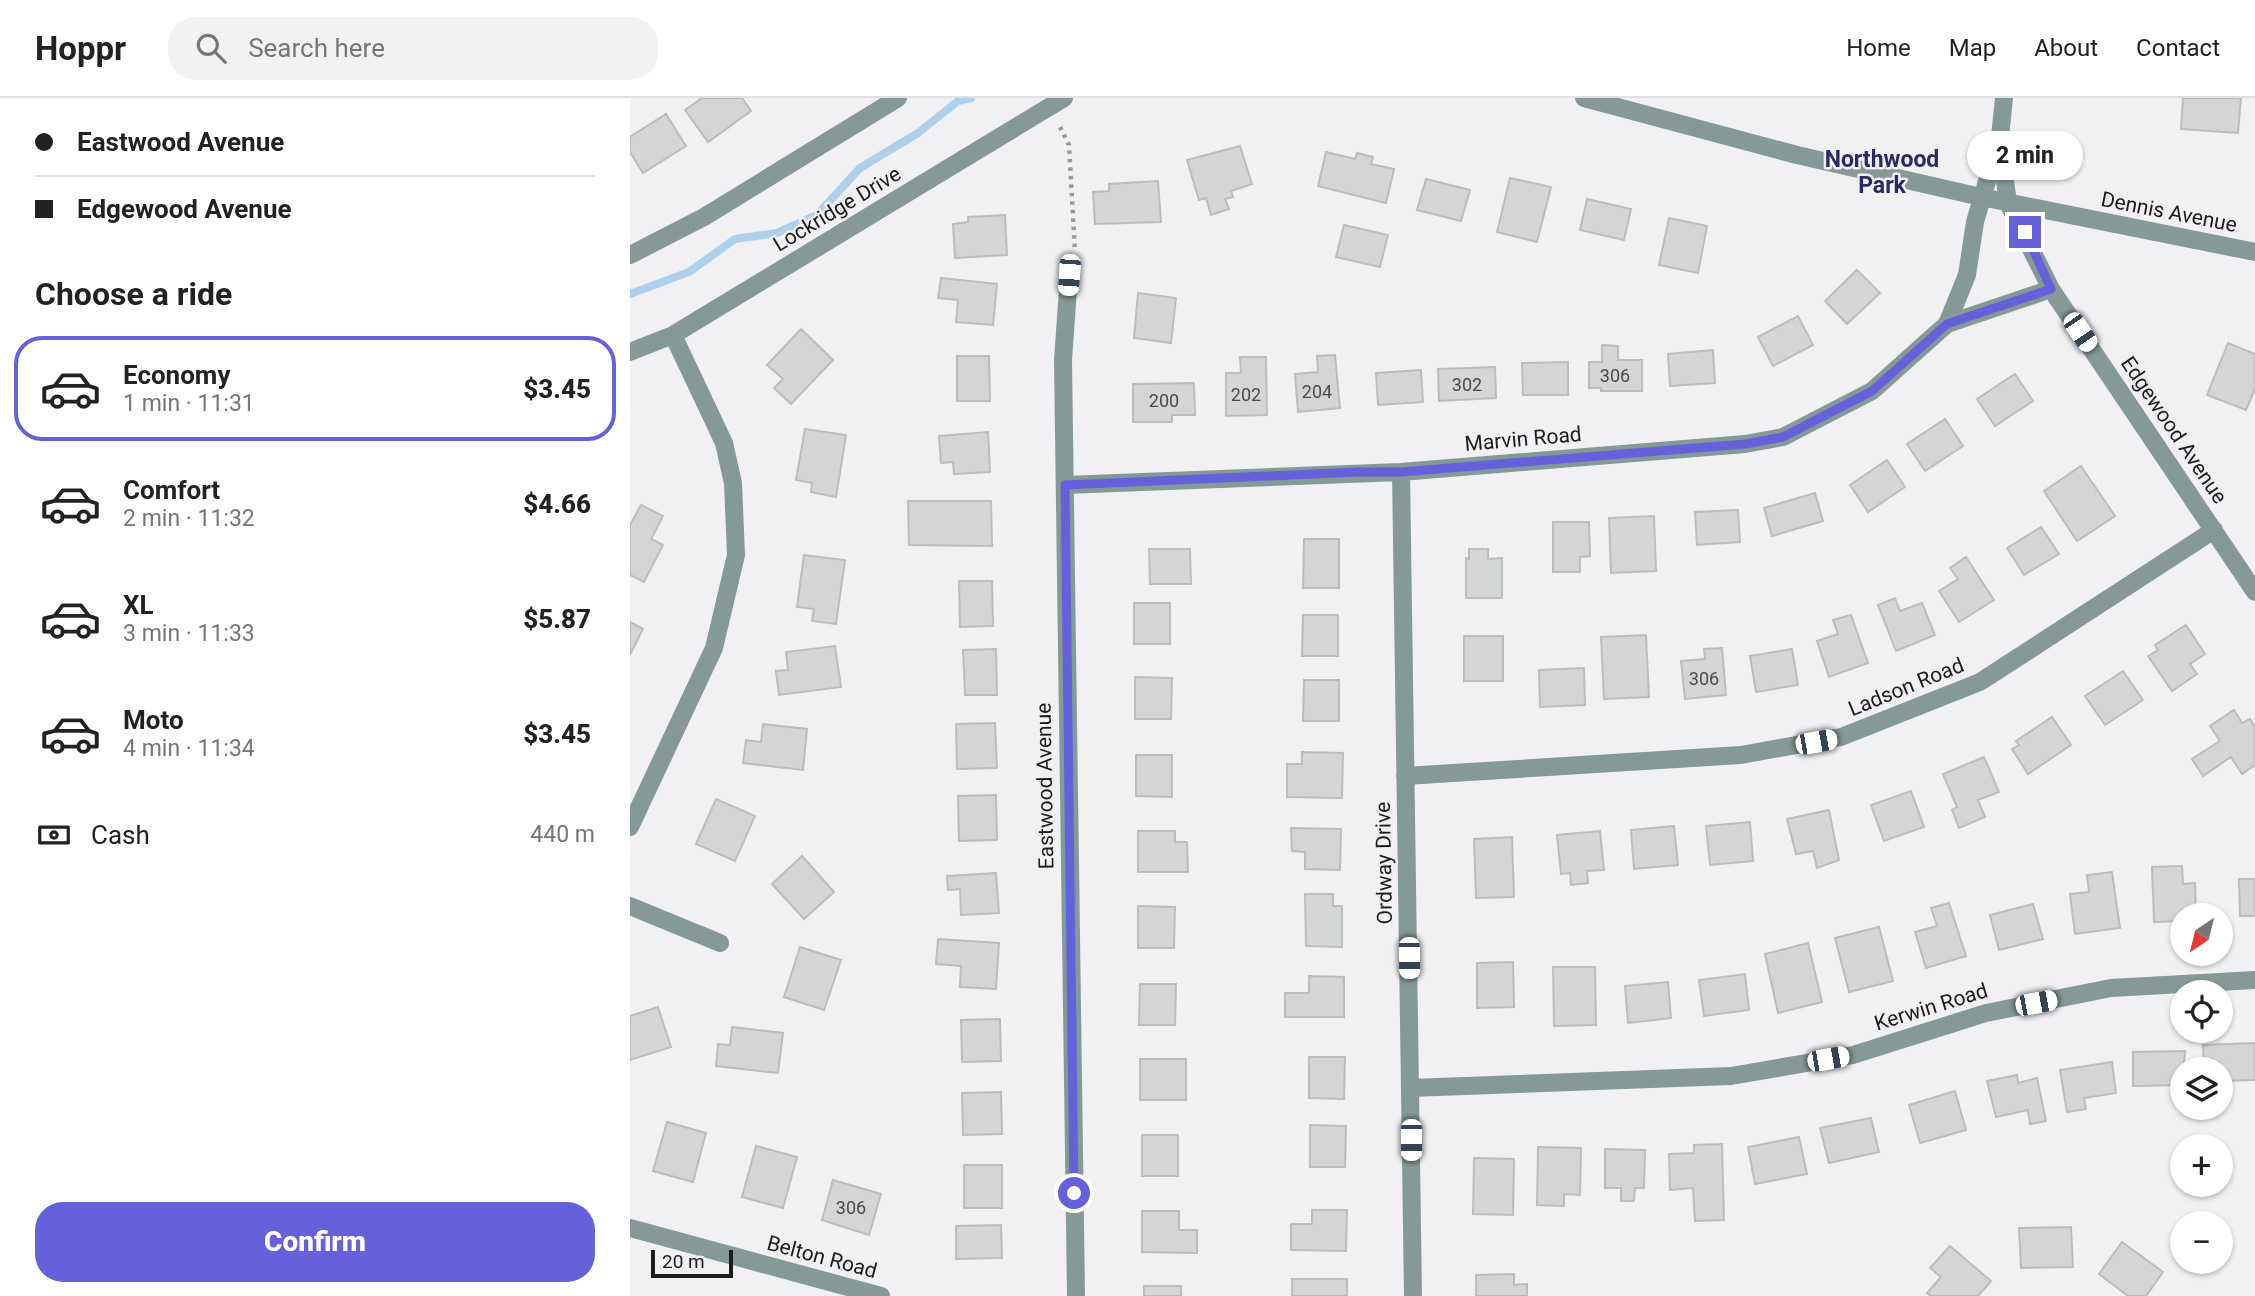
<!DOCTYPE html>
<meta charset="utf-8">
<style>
:root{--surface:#fff;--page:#f2f2f2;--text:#222;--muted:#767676;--line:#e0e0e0;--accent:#6561da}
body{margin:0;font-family:Roboto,sans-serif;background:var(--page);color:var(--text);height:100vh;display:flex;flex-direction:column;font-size:26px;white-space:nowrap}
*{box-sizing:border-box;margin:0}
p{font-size:23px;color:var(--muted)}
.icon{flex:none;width:38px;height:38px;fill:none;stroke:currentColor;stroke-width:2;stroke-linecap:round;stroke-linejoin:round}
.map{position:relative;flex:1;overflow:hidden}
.details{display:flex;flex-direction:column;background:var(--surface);width:630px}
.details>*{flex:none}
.guide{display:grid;align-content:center;height:154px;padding:0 35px;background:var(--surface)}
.needle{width:46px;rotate:215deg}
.buttons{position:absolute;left:1540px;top:805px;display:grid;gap:14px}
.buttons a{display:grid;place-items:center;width:63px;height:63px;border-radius:50%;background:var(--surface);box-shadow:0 2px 5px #0004;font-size:35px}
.scale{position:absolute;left:21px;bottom:18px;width:82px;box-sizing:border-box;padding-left:7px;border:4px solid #1c1c1d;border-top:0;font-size:19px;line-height:24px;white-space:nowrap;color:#1c1c1d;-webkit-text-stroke:5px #f1f1f3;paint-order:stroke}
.end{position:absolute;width:32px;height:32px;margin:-16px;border:9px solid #6561da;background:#fff;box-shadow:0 0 0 4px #fff}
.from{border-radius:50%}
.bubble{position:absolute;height:49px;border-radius:24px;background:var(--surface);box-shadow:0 2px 5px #0004;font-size:23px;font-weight:800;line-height:49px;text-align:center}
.car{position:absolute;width:21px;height:42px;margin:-21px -10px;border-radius:9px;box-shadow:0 0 5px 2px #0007;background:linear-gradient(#fff 24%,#345 0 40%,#fff 0 76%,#345 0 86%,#fff 0)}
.guide b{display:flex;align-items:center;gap:24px;height:66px;font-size:26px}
.guide b+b{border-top:2px solid var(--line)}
.guide i{width:18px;height:18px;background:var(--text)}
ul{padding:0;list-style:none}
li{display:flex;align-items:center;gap:21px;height:105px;margin:0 14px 10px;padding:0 21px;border:4px solid transparent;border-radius:28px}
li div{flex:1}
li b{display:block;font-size:26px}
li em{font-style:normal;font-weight:800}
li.selected{border-color:var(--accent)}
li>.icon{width:63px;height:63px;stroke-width:1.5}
h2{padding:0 35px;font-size:32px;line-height:84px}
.pay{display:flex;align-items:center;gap:18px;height:77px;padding:0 35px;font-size:26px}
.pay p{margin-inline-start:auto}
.action{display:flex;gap:14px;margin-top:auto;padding:14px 35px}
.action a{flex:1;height:80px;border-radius:28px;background:var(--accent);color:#fff;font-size:28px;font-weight:800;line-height:80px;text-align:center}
header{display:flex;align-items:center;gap:42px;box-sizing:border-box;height:98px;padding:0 35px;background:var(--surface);border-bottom:2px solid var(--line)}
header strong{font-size:33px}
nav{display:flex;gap:38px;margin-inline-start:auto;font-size:24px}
.search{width:490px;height:63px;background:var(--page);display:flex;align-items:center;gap:18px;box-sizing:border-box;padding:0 24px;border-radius:28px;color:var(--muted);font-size:26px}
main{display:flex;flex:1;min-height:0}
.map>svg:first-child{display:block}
</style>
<header>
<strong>Hoppr</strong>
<div class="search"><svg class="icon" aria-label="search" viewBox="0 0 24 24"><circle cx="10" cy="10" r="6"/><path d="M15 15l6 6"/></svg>Search here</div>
<nav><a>Home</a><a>Map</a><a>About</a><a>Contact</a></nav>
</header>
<main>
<section class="details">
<div class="guide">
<b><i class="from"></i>Eastwood Avenue</b>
<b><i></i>Edgewood Avenue</b>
</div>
<h2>Choose a ride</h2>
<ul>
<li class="selected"><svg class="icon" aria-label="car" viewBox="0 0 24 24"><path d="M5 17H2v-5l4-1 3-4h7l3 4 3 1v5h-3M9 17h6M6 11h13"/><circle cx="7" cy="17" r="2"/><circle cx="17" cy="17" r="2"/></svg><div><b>Economy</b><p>1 min · 11:31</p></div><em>$3.45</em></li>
<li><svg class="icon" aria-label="car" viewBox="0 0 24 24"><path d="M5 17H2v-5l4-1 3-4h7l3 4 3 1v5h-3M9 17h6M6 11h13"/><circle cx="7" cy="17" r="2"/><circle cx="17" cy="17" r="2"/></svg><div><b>Comfort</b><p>2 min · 11:32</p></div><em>$4.66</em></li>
<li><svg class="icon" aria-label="car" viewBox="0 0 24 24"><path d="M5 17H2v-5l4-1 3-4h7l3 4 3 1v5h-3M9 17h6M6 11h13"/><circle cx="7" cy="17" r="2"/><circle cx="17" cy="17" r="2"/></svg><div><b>XL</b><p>3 min · 11:33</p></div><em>$5.87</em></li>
<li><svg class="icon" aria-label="car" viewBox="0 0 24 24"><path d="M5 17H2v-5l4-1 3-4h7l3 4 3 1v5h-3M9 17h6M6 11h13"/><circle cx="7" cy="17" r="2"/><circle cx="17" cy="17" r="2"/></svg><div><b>Moto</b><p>4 min · 11:34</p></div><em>$3.45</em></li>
</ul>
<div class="pay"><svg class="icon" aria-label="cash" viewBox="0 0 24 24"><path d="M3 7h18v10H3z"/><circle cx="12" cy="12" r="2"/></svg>Cash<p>440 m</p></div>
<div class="action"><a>Confirm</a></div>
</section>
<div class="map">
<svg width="1625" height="1198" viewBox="0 0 1625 1198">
<rect width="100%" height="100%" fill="#f1f1f3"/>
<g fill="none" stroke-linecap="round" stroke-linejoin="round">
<path stroke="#aed0eb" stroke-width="8" d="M0,196L59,174L105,141L147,135L187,117L230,70L288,35L328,3L341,0"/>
</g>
<path fill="#d4d5d7" stroke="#bbbcbd" stroke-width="2" d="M72,0H112L121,13L78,44L55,12Z
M1553,0H1611L1608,35L1551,31Z
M36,16L56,48L13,75L0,54V39Z
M610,48L622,86L601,93L603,99L595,101L599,111L581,117L576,100L569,102L557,62Z
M696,54L725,61L727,55L743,59L741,66L764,71L756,105L688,88Z
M880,80L921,89L907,144L867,134Z
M796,81L840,92L831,123L787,112Z
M528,83L531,124L465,126L463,94L479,93V86Z
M957,101L1001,111L994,142L950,132Z
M375,117L377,157L325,160L323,126L338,124V119Z
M1039,120L1077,128L1068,175L1029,167Z
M714,127L758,137L750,169L706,159Z
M1227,172L1250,195L1217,226L1195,203Z
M311,180L367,186L363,227L326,224L328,202L308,200Z
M508,195L546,200L541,245L504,240Z
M1168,218L1183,247L1143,268L1128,239Z
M171,231L203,262L161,306L144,290L153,281L137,267Z
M1598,245L1625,256V291L1616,312L1577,297Z
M972,247L988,248V262H1012V293H971V290H959V264H972Z
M1083,252L1085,285L1040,288L1038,256Z
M705,257L710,310L668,314L665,276L688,274L687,258Z
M327,258H359L360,303H327Z
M610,259H636L637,317L596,318V275H611Z
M938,264V297H893L892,265Z
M865,269L866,300L809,303L808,271Z
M791,272L793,304L748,307L746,275Z
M1385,276L1403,303L1365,328L1347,301Z
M564,285L565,317H542V324H503V286Z
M1315,321L1333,348L1295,373L1277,346Z
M175,331L216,337L206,399L181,394L182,385L166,382Z
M358,334L360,374L324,376L323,364L311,365L309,338Z
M1257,362L1275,389L1238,414L1220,387Z
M1451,368L1485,418L1447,443L1414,393Z
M1185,395L1193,423L1142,438L1134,410Z
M278,403H361L362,448L279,447Z
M11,407L33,418L21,441L33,447L14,484L0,477V427Z
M1108,412L1110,444L1067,447L1065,414Z
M1024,418L1026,473L981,475L979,420Z
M923,424H959L960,458L950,459V474H923Z
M1411,429L1429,456L1394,477L1377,450Z
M674,441H709V490H673Z
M519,451H560L561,486H520Z
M839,451H858V461L872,460V500H836V460L839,461Z
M174,457L215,462L206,526L182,523L184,511L167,509Z
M1336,459L1364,502L1329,524L1309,493L1328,481L1320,470Z
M329,483H362L363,528L330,529Z
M1265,500L1270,513L1292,505L1305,537L1266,553L1248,507Z
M504,505H540V546H504Z
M673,517H708V558H672Z
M1221,517L1238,565L1199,579L1187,543L1208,536L1203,522Z
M0,524L13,531L0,557Z
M1556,527L1575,556L1560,566L1567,576L1542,593L1518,558L1528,552L1525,547Z
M1016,537L1019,599L974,601L971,539Z
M834,538H873V583H834Z
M205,548L211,589L149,597L146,573L158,572L156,554Z
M1092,550L1096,597L1055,601L1051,563L1075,561L1074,551Z
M366,551L367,597H335L333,552Z
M1162,551L1168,587L1126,594L1120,558Z
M954,570L955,607L910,609L909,572Z
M1493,573L1513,602L1475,627L1455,598Z
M505,579L542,580L541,621H505Z
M674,582H709V623H673Z
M1604,612L1612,625L1620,621L1625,629V667L1612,676L1601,659L1573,678L1562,661L1590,643L1580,628Z
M1422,619L1441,647L1398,676L1382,651L1389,647L1386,643Z
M365,625L367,670L327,671L326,626Z
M133,626L177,631L173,672L113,665L116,642L131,644Z
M672,654L713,655L712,700L657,699V666H672Z
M506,657H542V699L506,698Z
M1354,659L1369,694L1348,702L1355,719L1329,730L1322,712L1327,709L1313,676Z
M1281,693L1294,729L1254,743L1241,707Z
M366,697L367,742L329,743L328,698Z
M86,701L125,718L105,763L66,746Z
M1199,712L1209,762L1187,770L1183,753L1166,756L1157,721Z
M1120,724L1123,763L1080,767L1076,728Z
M1044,728L1048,767L1004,771L1001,732Z
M661,730L711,731L710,772L675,771V754L662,753Z
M508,733H545V744H557L558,774H508Z
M970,733L974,772L957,773L958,785L941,787L940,775L931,776L927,737Z
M882,739L884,799L846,800L844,741Z
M172,758L204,794L174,821L142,786Z
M1552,768L1553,786L1565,785L1566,817H1552V823L1524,824L1522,769Z
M1482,774L1490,830L1445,836L1440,796L1459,794L1457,777Z
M366,775L369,815L331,817L330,791L318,792L317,778Z
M1609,781H1625V818H1610Z
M675,796H703V808H712V849L676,848Z
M1319,805L1336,858L1296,870L1285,834L1307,828L1301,810Z
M1403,806L1413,841L1369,852L1360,817Z
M508,808L545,809L544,850H508Z
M1249,829L1263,883L1219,894L1205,840Z
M308,841L369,845L366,891L330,889L331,868L306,866Z
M1178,845L1192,904L1148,915L1135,856Z
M170,849L211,862L194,912L154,899Z
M883,864L884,909L847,910V865Z
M923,869H965L966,927L924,928Z
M1115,876L1119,912L1074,918L1069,882Z
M679,878L714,879V919H655V895H679Z
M1038,884L1041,920L998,925L995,888Z
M510,886H546L545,927H509Z
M28,909L41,949L0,962V918Z
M370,921L371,963L332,964L331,922Z
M102,929L153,935L148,975L86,968L88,946L100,947Z
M1625,945V982L1591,983V971H1574L1573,947Z
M1555,953L1552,987L1503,988V954Z
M679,959H715L714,1001L679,1000Z
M510,961H556V1002H510Z
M1482,964L1486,995L1454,1000L1456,1011L1437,1014L1430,972Z
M1387,977L1388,985L1407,980L1416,1023L1400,1026L1398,1012L1366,1019L1357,983Z
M1325,993L1336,1032L1290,1045L1279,1007Z
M371,994L372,1036L333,1037L332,995Z
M1241,1020L1249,1054L1199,1065L1190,1030Z
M37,1024L76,1035L63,1084L23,1073Z
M680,1027L716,1028L715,1069H680Z
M512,1037H548V1078H512Z
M1169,1039L1177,1076L1125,1086L1118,1049Z
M1092,1046L1094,1122L1065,1123L1063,1090L1040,1092L1039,1056L1064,1055V1047Z
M126,1048L167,1059L153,1110L112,1099Z
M908,1049L951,1050L950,1097L934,1096V1108L907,1107Z
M975,1051L1015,1052L1014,1090H1005L1004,1103H991V1090H975Z
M844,1060L884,1061L883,1117L843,1116Z
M334,1067H372V1110H334Z
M203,1082L251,1096L239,1137L192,1122Z
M682,1112H717L716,1153L661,1152V1126H682Z
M512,1113H549V1132H567V1155L512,1154Z
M371,1127L372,1160L326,1161V1128Z
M1441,1129L1443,1169L1391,1170L1389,1130Z
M1492,1144L1533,1174L1516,1198H1498L1469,1176Z
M1320,1148L1361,1183L1348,1198H1301L1297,1195L1311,1179L1300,1170Z
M884,1176V1187L897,1186V1198H846V1177Z
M662,1181H717V1198H662Z
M514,1188H551V1198H514Z"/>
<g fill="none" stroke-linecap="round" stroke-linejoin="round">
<path stroke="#99999a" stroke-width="4.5" stroke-dasharray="3.5 5" stroke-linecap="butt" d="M430,29L439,47L445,154"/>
<path stroke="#859996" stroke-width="18" d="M954,0L1167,57L1351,99L1625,154
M1370,46L1378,105L1421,191L1625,494
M0,157L74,119L268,0
M439,177L433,262L446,1198
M1317,226L1421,191
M0,254L43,237L434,0
M771,374L783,1198
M435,387L771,374L1115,346L1153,339L1242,293L1317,226L1337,177L1345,124L1370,39L1374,0
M775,678L1111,657L1211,639L1350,584L1584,432
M0,729L84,550L106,457L103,385L94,345L43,237
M0,808L90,845
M781,990L1101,978L1223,957L1356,915L1481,890L1625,882
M0,1130L251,1198"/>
</g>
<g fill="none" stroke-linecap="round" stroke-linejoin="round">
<path stroke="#6561da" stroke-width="9" d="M444,1095L435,387L728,374H771L1115,346L1153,339L1242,293L1317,226L1421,191L1395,134"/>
</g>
<g text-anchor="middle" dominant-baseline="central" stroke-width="5" stroke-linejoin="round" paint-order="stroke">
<g font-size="18" fill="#4a4a4c">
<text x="985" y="277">306</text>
<text x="837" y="286">302</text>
<text x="687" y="293">204</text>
<text x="616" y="296">202</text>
<text x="534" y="302">200</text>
<text x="1074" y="580">306</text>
<text x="221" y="1109">306</text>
</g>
<g font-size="21" fill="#1c1c1d" stroke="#f1f1f3">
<text transform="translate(207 111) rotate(-31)">Lockridge Drive</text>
<text transform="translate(1539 114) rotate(11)">Dennis Avenue</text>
<text transform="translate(1544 332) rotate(56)">Edgewood Avenue</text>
<text transform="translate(893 341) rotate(-5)">Marvin Road</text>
<text transform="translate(1276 589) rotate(-22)">Ladson Road</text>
<text transform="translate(415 688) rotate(-91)">Eastwood Avenue</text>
<text transform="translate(754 765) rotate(-91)">Ordway Drive</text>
<text transform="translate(1301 909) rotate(-17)">Kerwin Road</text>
<text transform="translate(192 1159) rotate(15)">Belton Road</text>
</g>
<g font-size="23" font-weight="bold" fill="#2b2a64" stroke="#f1f1f3">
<text x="1252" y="61">Northwood<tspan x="1252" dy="26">Park</tspan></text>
</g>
</g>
</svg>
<div class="buttons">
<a><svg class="needle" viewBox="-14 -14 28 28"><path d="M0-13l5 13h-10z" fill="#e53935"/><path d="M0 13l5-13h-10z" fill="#767676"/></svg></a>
<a><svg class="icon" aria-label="locate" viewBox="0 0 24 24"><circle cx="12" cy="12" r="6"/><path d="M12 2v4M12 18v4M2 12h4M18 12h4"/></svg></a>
<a><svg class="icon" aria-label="layers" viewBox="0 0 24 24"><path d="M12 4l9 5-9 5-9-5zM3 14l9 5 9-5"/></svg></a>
<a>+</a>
<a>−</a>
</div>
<div class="scale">20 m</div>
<i class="end from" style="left:444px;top:1095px"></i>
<i class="end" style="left:1395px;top:134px"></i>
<div class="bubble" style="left:1337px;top:33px;width:116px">2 min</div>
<i class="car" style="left:439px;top:177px;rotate:184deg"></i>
<i class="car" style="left:1450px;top:234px;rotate:146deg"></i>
<i class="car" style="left:1186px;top:644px;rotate:80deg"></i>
<i class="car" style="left:779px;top:860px;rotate:179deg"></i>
<i class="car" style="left:1406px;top:905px;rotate:79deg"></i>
<i class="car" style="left:1198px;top:961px;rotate:80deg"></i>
<i class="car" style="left:781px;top:1042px;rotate:180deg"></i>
</div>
</main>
